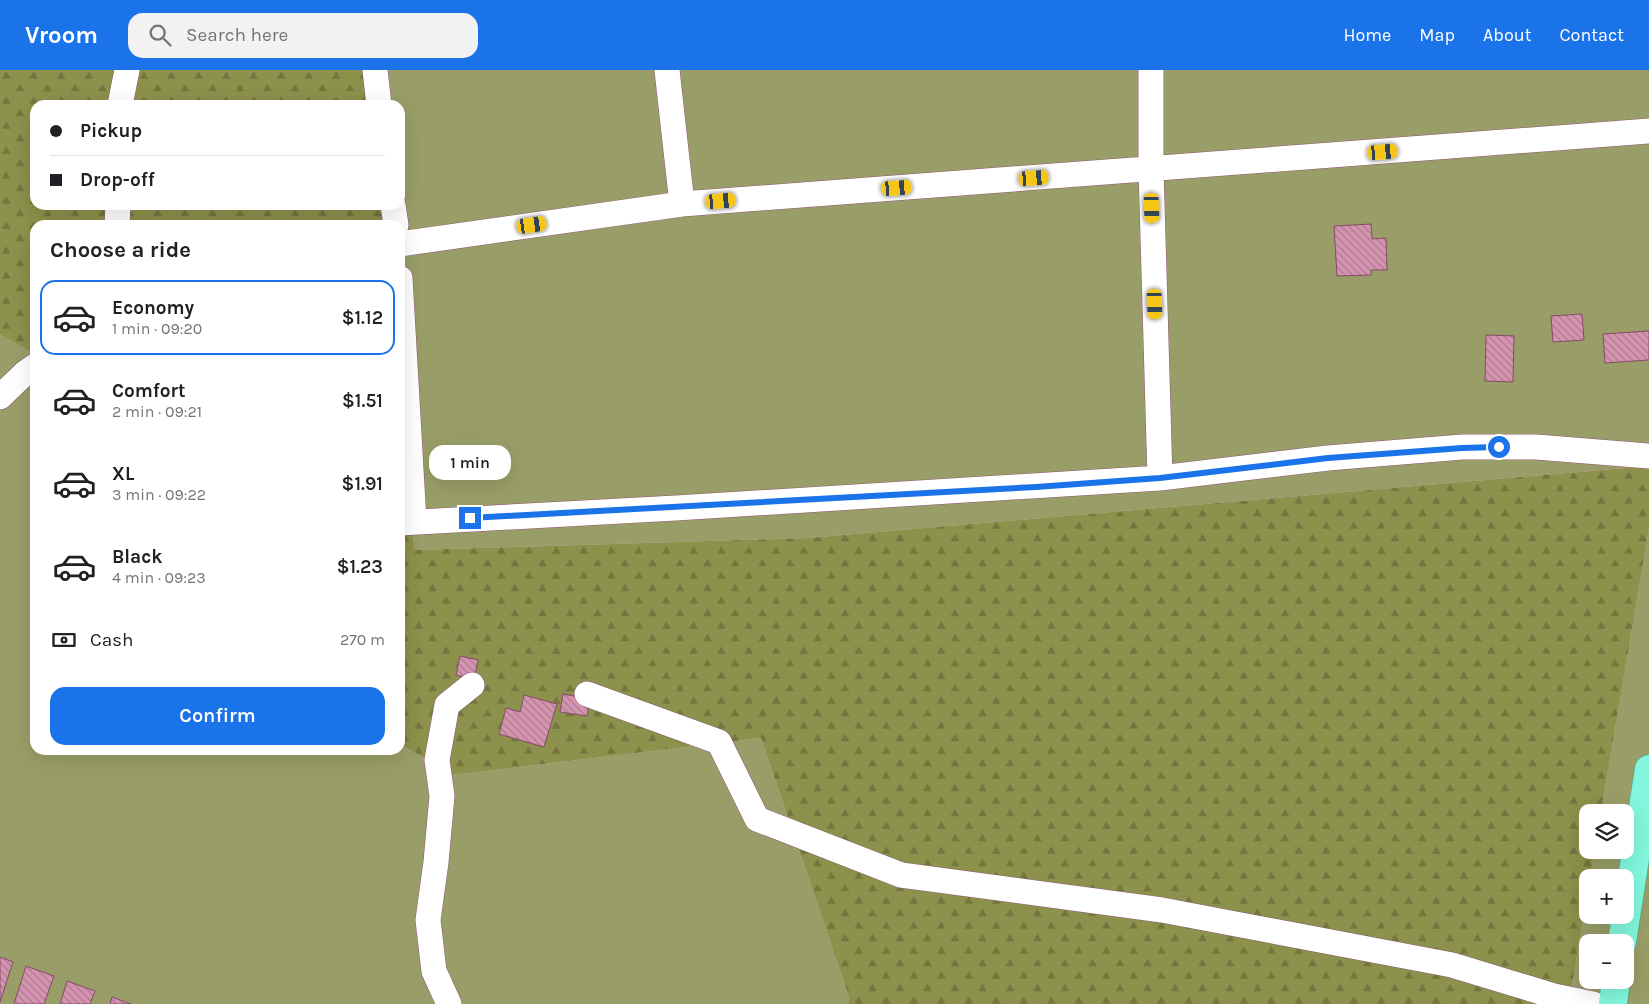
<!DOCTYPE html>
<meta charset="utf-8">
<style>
:root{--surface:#fff;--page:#f2f2f2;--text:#202124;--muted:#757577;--line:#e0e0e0;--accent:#1a73e8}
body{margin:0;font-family:Karla,sans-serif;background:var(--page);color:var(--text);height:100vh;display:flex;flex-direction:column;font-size:19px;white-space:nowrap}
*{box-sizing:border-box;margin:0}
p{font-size:16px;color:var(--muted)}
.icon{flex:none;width:28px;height:28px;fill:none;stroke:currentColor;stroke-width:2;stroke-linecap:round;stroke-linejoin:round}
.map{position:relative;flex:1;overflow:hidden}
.drawer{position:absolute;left:30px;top:150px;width:375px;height:535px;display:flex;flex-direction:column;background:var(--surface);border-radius:15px;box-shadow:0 5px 20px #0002}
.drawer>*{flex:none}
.guide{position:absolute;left:30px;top:30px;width:375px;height:110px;border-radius:15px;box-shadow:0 5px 20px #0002;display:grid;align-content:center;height:110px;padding:0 20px;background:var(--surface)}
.controls{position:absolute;left:1579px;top:734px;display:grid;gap:10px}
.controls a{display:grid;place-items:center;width:55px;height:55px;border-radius:10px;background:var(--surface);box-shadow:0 5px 20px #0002;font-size:25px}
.end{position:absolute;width:22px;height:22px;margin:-11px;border:6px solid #1a73e8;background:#fff;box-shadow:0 0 0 2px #fff}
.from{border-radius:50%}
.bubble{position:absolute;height:35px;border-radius:15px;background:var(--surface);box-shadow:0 5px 20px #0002;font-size:16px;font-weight:600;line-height:35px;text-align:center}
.car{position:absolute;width:15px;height:30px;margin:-15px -8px;border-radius:6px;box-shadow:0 0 4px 1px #0007;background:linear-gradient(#f5c518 24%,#345 0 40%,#f5c518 0 76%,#345 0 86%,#f5c518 0)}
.guide b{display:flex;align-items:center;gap:18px;height:48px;font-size:19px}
.guide b+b{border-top:1px solid var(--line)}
.guide i{width:12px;height:12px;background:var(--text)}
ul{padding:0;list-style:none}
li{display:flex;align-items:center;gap:15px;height:75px;margin:0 10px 8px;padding:0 10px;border:2px solid transparent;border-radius:15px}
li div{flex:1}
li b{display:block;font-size:19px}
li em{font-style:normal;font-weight:600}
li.current{border-color:var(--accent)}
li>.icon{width:45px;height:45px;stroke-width:1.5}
h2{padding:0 20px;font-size:22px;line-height:60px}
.pay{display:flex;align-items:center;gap:12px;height:55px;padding:0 20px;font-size:19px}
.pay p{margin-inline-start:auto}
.primary-button{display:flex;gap:10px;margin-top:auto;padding:10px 20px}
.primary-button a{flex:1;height:58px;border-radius:15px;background:var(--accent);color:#fff;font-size:20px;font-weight:600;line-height:58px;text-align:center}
header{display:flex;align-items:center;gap:30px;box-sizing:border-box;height:70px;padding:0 25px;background:var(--accent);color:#fff}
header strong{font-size:24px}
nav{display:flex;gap:28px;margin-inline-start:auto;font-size:18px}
.search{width:350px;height:45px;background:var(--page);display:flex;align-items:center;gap:12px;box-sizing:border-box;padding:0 18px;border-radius:15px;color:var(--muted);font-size:19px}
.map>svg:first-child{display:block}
</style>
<header>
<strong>Vroom</strong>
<div class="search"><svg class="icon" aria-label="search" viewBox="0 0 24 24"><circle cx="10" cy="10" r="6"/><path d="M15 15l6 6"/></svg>Search here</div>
<nav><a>Home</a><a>Map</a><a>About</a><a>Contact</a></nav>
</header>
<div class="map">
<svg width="1649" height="934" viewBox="0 0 1649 934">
<defs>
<pattern id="forest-firs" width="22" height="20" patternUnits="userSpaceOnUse" patternTransform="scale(1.25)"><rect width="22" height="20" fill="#8c914b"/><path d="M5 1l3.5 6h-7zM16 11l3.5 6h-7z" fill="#74763f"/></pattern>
<pattern id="building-back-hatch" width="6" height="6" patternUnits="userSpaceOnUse" patternTransform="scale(1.25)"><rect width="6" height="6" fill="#d494af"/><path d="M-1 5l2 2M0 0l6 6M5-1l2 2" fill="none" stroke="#ad798f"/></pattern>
</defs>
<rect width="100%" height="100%" fill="#f5b3ce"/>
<path fill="#999e68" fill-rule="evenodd" d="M376,0H1649V396L808,468L415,480L400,371V35H378Z
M0,264L35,285V680H400V674L452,705L761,668L849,927L848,934H0Z
M1649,459V934H1569L1587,825L1588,845H1625V808L1590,807L1595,780H1625V742H1601ZM1588,872H1625V910H1588Z"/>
<path fill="url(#forest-firs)" d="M0,0H376L378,35H35V135H383L384,155H35V285L0,264Z
M400,371L415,480L808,468L1649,396V459L1601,742H1588V780H1595L1590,807L1588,808L1587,825L1569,934H848L849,927L761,668L452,705L400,674Z"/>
<path fill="url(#building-back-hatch)" stroke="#854b65" d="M1371,154L1372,169L1386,168L1387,200H1371V205L1337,206L1334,156Z
M1582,244L1584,270L1553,272L1551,246Z
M1649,261V290L1605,293L1603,264Z
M1486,265L1514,266L1513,312L1485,311Z
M460,586L478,590L474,610L456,605Z
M563,624L590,629L587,646L560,642Z
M524,625L557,634L544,677L499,664L506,638L520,642Z
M0,887L13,892L0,932Z
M26,896L54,906L44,934H14Z
M67,911L95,921L90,934H60Z
M112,927L131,934H110Z"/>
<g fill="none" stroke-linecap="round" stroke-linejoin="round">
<g stroke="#90566f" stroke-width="26">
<path id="minor" d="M375,0L379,35
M667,0L682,134
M1151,0V99L1160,408
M120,35L127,0
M393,135L396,155
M117,155L118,135
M400,174L682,134L1649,61
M400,208L414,451
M0,327L25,303L35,296
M400,453L676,438L1160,408L1328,388L1462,377H1536L1649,386
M587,624L719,672L757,749L901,805L1162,840L1452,895L1554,926L1593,934
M449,934L434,901L428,850L436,792L442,726L437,690L447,635L472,615"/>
</g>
<g stroke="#34aa92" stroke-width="29">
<path id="major" d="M1622,872L1649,699
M1613,934L1616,910"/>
</g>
<use href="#minor" stroke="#fff" stroke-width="25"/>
<use href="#major" stroke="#82f7dd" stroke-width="28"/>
</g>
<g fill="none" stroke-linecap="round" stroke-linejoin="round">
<path stroke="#1a73e8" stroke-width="6" d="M470,448L1036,417L1160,408L1328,388L1462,378L1499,377"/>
</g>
</svg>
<div class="controls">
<a><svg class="icon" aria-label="layers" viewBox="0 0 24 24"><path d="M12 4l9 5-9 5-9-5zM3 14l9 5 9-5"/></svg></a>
<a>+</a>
<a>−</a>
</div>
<i class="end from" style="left:1499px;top:377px"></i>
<i class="end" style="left:470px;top:448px"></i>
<div class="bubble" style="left:429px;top:375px;width:82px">1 min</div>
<i class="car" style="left:1383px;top:82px;rotate:85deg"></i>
<i class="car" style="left:1034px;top:108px;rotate:86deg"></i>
<i class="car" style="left:897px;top:118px;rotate:86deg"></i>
<i class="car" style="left:721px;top:131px;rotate:85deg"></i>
<i class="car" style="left:1152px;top:138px;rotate:178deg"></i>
<i class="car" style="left:532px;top:155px;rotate:82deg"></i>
<i class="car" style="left:1155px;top:234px;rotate:178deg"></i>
<div class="guide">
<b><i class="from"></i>Pickup</b>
<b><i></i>Drop-off</b>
</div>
<section class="drawer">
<h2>Choose a ride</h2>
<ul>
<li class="current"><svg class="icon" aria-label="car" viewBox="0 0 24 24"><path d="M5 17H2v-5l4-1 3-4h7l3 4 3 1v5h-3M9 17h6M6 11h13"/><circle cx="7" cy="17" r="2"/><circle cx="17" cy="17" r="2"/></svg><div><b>Economy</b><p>1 min · 09:20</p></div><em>$1.12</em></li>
<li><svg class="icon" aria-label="car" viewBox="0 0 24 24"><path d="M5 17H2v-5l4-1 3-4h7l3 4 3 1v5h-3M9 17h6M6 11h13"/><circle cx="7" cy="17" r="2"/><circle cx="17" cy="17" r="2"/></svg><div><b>Comfort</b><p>2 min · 09:21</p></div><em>$1.51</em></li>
<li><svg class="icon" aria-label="car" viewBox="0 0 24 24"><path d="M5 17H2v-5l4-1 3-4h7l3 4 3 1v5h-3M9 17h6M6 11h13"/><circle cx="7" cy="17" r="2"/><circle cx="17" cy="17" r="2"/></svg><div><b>XL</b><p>3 min · 09:22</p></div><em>$1.91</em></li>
<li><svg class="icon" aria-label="car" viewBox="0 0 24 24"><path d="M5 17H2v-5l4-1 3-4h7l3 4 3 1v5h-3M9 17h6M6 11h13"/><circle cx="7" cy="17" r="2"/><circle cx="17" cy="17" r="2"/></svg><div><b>Black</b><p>4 min · 09:23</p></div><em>$1.23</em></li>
</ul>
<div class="pay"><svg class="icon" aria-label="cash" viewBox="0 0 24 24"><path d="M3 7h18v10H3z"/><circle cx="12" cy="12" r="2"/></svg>Cash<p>270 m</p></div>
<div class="primary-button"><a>Confirm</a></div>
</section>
</div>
